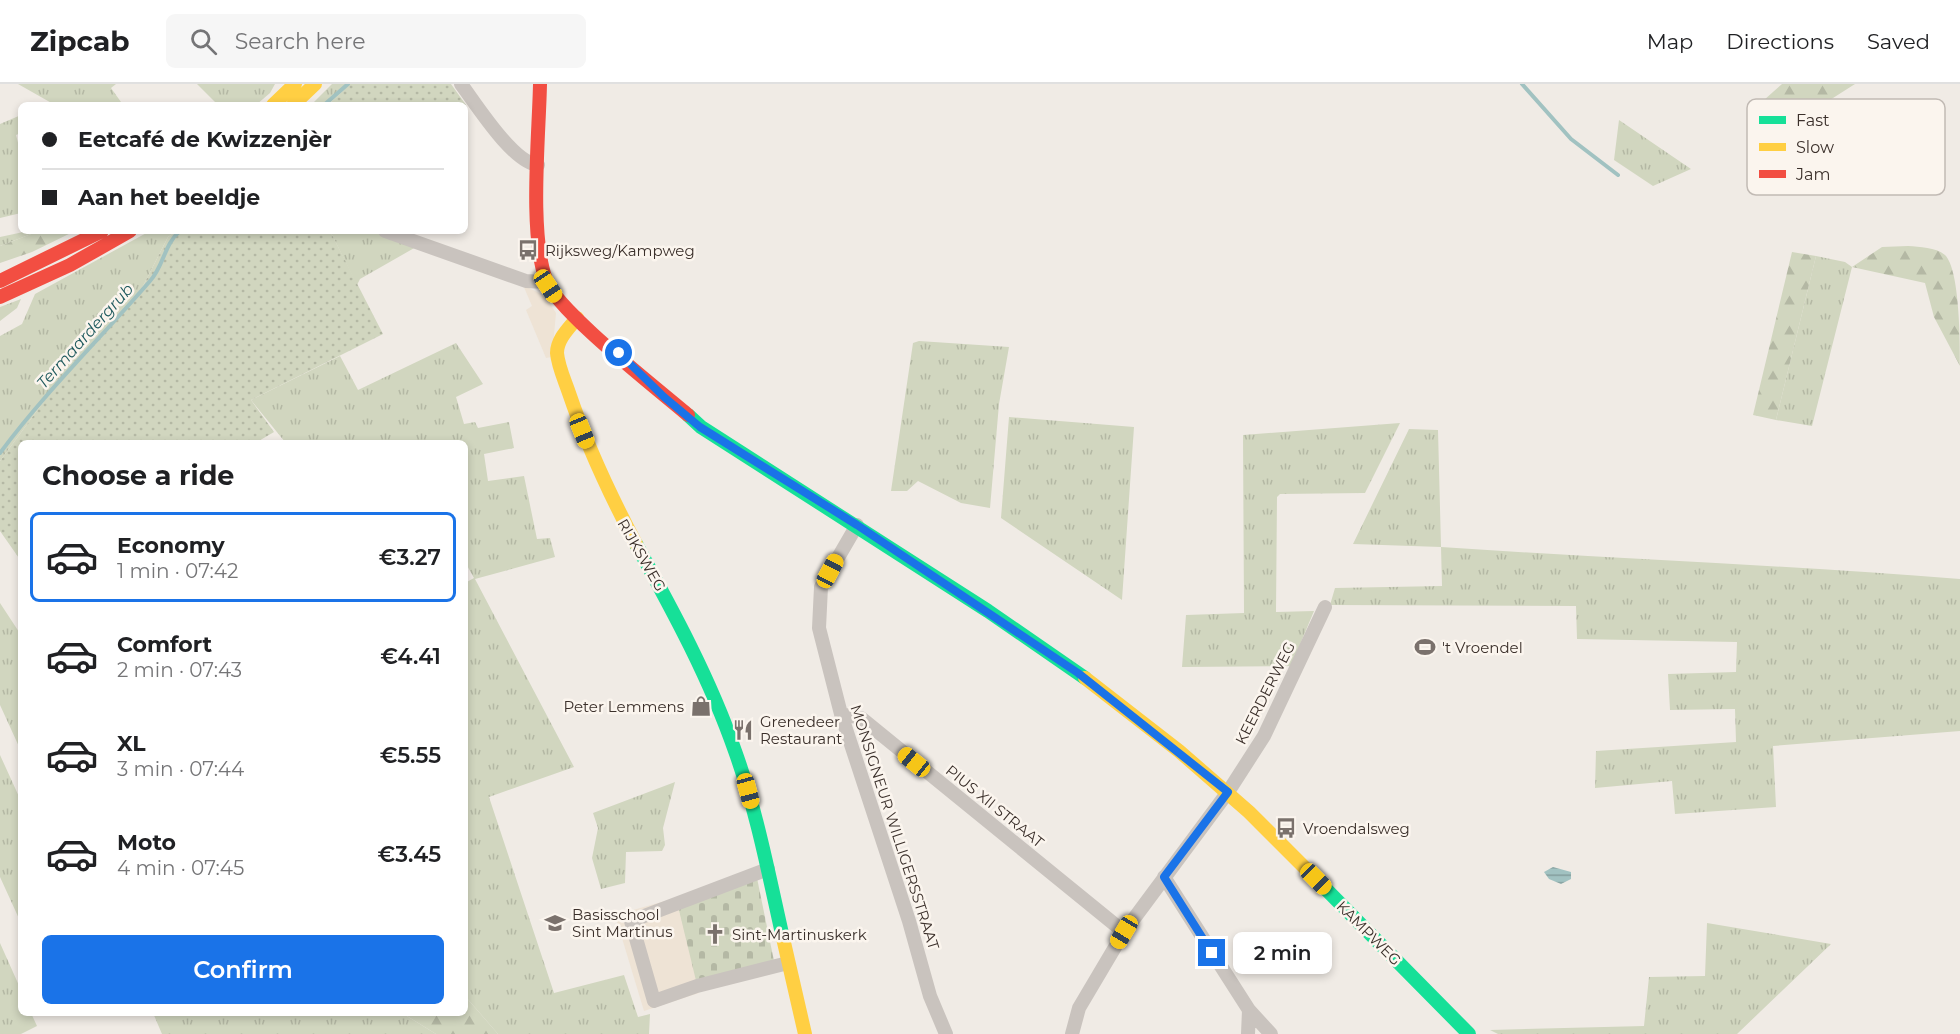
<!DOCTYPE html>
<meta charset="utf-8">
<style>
:root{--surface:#fff;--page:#f6f6f6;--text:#202124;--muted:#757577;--line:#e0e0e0;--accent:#1a73e8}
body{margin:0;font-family:Montserrat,sans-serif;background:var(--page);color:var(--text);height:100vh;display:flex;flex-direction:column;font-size:22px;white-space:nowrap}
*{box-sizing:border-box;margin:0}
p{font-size:20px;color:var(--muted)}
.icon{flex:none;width:33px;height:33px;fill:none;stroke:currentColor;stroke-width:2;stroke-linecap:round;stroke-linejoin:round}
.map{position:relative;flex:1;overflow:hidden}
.side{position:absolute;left:18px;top:356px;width:450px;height:576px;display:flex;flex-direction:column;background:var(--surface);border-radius:9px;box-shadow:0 3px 9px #0003}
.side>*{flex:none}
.guide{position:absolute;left:18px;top:18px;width:450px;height:132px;border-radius:9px;box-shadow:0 3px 9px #0003;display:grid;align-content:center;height:132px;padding:0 24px;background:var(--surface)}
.end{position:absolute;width:27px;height:27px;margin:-14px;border:8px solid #1a73e8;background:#fff;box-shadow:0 0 0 3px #fff}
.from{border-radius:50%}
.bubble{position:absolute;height:42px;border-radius:9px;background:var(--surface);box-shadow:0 3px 9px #0003;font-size:20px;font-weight:600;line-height:42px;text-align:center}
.car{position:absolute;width:18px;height:36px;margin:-18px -9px;border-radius:8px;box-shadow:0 0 4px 2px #0007;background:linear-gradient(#f5c518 24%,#345 0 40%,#f5c518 0 76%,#345 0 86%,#f5c518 0)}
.guide b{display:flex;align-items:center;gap:21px;height:57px;font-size:22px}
.guide b+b{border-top:2px solid var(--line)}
.guide i{width:15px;height:15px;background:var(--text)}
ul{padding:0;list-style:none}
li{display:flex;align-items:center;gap:18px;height:90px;margin:0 12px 9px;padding:0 12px;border:3px solid transparent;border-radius:9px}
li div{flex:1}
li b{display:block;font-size:22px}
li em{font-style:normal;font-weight:600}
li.active{border-color:var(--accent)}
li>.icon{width:54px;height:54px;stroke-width:1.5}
h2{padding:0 24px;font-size:27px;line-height:72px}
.action{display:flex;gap:12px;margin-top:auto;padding:12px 24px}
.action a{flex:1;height:69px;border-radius:9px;background:var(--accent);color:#fff;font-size:24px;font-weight:600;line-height:69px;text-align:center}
header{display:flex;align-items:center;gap:36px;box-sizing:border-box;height:84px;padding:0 30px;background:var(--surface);border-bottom:2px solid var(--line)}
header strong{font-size:28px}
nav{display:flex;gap:33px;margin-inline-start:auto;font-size:21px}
.search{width:420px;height:54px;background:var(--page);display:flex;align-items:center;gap:15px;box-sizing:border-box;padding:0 21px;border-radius:9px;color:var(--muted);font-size:22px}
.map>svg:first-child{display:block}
</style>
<header>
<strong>Zipcab</strong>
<div class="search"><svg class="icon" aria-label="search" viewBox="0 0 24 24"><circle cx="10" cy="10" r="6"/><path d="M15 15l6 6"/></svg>Search here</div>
<nav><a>Map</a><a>Directions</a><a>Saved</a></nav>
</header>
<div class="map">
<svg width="1960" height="950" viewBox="0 0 1960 950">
<defs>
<pattern id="grass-tufts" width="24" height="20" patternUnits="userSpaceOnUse" patternTransform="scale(1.5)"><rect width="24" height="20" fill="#d1d6bf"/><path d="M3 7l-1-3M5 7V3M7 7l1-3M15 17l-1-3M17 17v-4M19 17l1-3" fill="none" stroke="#b4b8a4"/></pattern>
<pattern id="forest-firs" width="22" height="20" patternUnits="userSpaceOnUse" patternTransform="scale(1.5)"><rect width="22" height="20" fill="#d1d6bf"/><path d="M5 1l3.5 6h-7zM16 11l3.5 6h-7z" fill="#b4b8a4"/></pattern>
<pattern id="cemetery-stones" width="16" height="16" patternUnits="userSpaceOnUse" patternTransform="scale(1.5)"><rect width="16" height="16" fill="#d1d6bf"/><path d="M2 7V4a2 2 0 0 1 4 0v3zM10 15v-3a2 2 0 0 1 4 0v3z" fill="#b4b8a4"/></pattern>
<pattern id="garden-dots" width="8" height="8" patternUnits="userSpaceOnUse" patternTransform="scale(1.5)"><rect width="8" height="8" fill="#d1d6bf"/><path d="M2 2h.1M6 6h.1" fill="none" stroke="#b4b8a4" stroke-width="1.8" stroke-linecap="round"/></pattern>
<pattern id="water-rules" width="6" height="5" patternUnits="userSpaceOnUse" patternTransform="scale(1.5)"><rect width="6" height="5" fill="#a1c2c1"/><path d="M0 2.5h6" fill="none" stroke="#849e9d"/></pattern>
</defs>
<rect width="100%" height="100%" fill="#f0ebe5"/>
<path fill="url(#grass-tufts)" d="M18,0H116L111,4L121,18L120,21H55Z
M197,0H275L270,9L256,21H218Z
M332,0H350L328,21H311Z
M21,31V49L16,51L21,70V129L0,134V40Z
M1619,36L1691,85L1653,102L1614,76Z
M28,147H39L0,162V153Z
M150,147H177L168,153L142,204L64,290L0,377V252L22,240L35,210Z
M330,147H374L416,163L360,195L357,201Z
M1816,172L1845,178L1852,183L1812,342L1776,336Z
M21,215L17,224L0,237V223Z
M919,257L1009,263L999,320L990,424L961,419L918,397L907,407H891L913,259Z
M456,259L483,300L456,313L464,340L475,338L478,344L509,338L514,364L484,370L488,397L524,392L537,455L550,454L555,473L475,495L574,683L489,713L554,909L624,891L638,933L650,930L649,950H498L465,912V499L474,494L465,478V358H285L251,316L340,272L358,306Z
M1009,333L1134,343L1122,516L1001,434Z
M1400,339L1365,409L1280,410L1277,413L1276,528L1314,527L1291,582L1182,583L1186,531L1244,529L1243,351Z
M1409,345L1438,346L1441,463C1614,475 1787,481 1960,495V647L1773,662L1776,723L1675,730L1672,697L1595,704L1596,667L1736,658L1735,625L1670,626L1668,590L1736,588L1737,558L1577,555L1576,522L1330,521L1335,504L1442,502L1441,463L1353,460Z
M0,519L21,551V667L0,621Z
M0,671L21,717V839L0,793Z
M675,698L663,744L665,761L662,767L626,768L625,799L601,805L592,774L598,744L593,729Z
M1707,839L1831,860L1737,950H1498L1490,946L1644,942L1649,893L1705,892Z
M0,859L21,906V928L31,929L37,942L21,950H0Z
M153,929H402L436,950H162Z"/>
<path fill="url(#forest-firs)" d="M1782,0H1855L1789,42L1763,39L1751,47L1755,24Z
M39,147H75L32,168L0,179V162Z
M1908,162C1920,163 1935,163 1945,171C1960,186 1960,258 1960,282L1934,233L1925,199L1852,183L1882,163Z
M1792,168L1816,172L1776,336L1753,331Z
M465,912L498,950H436L402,929L465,928Z"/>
<path fill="url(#cemetery-stones)" d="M757,794L774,877L695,897L678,824Z"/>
<path fill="url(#garden-dots)" d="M350,0H451L466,21H328Z
M177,147H330L383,250L251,316L274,348L257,358H21V477L0,447V377L64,290L142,204L168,153Z"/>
<path fill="#eee3d5" d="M523,201L545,212L556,229L552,273L546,274L526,226L532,222Z
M676,814L699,909L644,927L615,831Z"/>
<path fill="url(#water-rules)" d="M1553,783L1571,788V795L1561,800L1549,795L1544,788Z"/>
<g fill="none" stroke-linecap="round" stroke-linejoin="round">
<path stroke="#a1c2c1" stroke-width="4" d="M1522,0L1571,55L1618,91
M324,21L348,0
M0,369C46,307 100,255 150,197C164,182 164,160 180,147"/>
<path stroke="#c9c3be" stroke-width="14" d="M461,0C476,20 513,79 538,81
M385,147L526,197L546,198
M857,441L821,503L819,544L841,630L909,837L930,912L946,950
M841,630L861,634L1124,848
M768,785L631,837L654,917L697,902L788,879
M1164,793L1249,926L1271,950
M1072,950L1079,924L1124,848L1228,708L1264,652L1325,523
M1248,950L1249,926"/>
<path stroke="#16e098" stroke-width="14" d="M688,331L701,343L988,527L1085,594
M636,460C673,527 710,595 735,667C757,728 769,792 783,854
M1311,790L1469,950"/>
<path stroke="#ffcf43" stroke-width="14" d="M273,21L295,0
M293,21L315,0
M577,234C569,244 557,255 557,269C558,282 565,297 569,309C587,362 610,411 636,460
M1085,594L1179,667L1249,728L1311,790
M783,854L805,950"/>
<path stroke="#f24e42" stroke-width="14" d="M540,0C539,52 529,149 546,196C556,226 659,306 688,331
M0,197L102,147
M0,213L70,181L130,147"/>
</g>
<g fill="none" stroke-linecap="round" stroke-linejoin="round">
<path stroke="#1a73e8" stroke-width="8" d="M619,269L664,313L700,343L857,441L1078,589L1228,708L1164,793L1212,869"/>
</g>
<defs>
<g id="bus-bare" transform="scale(1.62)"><path d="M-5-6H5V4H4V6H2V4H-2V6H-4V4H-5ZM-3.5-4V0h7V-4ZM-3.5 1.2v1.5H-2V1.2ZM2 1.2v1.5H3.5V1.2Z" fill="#7a716c" stroke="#fbf5ee" stroke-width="2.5" paint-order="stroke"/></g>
<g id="stadium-bare" transform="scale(1.62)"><path d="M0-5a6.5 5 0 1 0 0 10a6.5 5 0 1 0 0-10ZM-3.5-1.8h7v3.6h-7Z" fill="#7a716c" stroke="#fbf5ee" stroke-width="2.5" paint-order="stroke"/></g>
<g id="shop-bare" transform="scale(1.62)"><path d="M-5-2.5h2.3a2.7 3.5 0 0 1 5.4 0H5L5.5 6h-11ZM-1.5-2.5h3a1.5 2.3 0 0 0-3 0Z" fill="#7a716c" stroke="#fbf5ee" stroke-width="2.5" paint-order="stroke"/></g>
<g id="restaurant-bare" transform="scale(1.62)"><path d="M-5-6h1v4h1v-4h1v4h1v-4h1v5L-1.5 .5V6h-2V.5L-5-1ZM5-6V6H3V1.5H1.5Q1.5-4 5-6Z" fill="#7a716c" stroke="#fbf5ee" stroke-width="2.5" paint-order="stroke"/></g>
<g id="school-bare" transform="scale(1.62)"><path d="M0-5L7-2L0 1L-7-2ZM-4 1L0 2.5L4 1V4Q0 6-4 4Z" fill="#7a716c" stroke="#fbf5ee" stroke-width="2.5" paint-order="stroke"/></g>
<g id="church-bare" transform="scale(1.62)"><path d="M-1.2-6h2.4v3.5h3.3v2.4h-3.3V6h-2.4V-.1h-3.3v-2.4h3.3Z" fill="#7a716c" stroke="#fbf5ee" stroke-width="2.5" paint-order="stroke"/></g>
</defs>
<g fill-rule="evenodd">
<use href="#bus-bare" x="528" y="166"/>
<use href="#stadium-bare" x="1425" y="563"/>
<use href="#shop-bare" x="701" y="622"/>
<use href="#restaurant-bare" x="743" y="646"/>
<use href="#bus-bare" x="1286" y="744"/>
<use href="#school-bare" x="555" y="839"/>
<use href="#church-bare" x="715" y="850"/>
</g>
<g text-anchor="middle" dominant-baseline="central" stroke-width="5" stroke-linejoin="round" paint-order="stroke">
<g font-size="15" fill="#3b302b" stroke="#fbf5ee" text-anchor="start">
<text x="545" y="166">Rijksweg/Kampweg</text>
<text x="1442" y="563">'t Vroendel</text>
<text x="684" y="622" text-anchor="end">Peter Lemmens</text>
<text x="760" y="637">Grenedeer<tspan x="760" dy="17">Restaurant</tspan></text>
<text x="1303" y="744">Vroendalsweg</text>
<text x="572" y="830">Basisschool<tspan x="572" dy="17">Sint Martinus</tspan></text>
<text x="732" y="850">Sint-Martinuskerk</text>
</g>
<g font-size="15" fill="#3b302b" stroke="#fbf5ee">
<text transform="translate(642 471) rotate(60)">RIJKSWEG</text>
<text transform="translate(1265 609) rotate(-63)">KEERDERWEG</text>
<text transform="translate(995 722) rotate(39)">PIUS XII STRAAT</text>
<text transform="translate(895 743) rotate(72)">MONSIGNEUR WILLIGERSSTRAAT</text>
<text transform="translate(1369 849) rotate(45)">KAMPWEG</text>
</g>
<g font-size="16" font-style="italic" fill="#1f5a5e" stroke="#fbf5ee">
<text transform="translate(85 252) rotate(-48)">Termaardergrub</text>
</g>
</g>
<rect x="1747" y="15" width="198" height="96" rx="9" fill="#fbf5ee" stroke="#c1bab4" stroke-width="1.5"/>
<rect x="1759" y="32" width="27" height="8" fill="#16e098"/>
<rect x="1759" y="59" width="27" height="8" fill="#ffcf43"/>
<rect x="1759" y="86" width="27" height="8" fill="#f24e42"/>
<g font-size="16" fill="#3b302b">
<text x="1796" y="42">Fast</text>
<text x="1796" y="69">Slow</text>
<text x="1796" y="96">Jam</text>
</g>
</svg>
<i class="end from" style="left:619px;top:269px"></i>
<i class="end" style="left:1212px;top:869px"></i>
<div class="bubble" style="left:1233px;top:848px;width:99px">2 min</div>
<i class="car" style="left:548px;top:202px;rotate:146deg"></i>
<i class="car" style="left:582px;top:347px;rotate:158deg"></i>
<i class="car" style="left:830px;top:487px;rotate:28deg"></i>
<i class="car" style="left:914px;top:678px;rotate:309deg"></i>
<i class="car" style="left:748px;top:707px;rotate:165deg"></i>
<i class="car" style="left:1316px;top:795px;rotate:135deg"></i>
<i class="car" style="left:1124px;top:848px;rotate:211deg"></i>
<div class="guide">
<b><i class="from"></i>Eetcafé de Kwizzenjèr</b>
<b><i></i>Aan het beeldje</b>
</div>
<section class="side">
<h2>Choose a ride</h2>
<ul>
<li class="active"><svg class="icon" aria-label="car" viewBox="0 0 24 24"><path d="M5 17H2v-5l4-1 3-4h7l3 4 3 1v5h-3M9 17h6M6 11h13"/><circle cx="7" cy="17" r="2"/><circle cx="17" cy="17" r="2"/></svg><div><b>Economy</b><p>1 min · 07:42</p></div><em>€3.27</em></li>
<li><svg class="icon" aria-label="car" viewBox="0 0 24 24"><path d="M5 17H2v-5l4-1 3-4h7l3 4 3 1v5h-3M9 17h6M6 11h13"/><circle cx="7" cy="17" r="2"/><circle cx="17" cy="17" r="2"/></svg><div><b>Comfort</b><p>2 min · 07:43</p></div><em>€4.41</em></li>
<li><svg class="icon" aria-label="car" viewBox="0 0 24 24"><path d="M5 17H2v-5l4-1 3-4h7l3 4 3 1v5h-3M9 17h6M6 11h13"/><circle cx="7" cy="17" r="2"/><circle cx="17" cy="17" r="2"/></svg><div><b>XL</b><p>3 min · 07:44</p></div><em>€5.55</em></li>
<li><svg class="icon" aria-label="car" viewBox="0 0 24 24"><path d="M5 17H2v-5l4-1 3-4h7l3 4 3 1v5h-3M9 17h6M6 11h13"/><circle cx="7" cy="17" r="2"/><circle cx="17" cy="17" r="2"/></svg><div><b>Moto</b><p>4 min · 07:45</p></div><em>€3.45</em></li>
</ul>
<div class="action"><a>Confirm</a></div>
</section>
</div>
